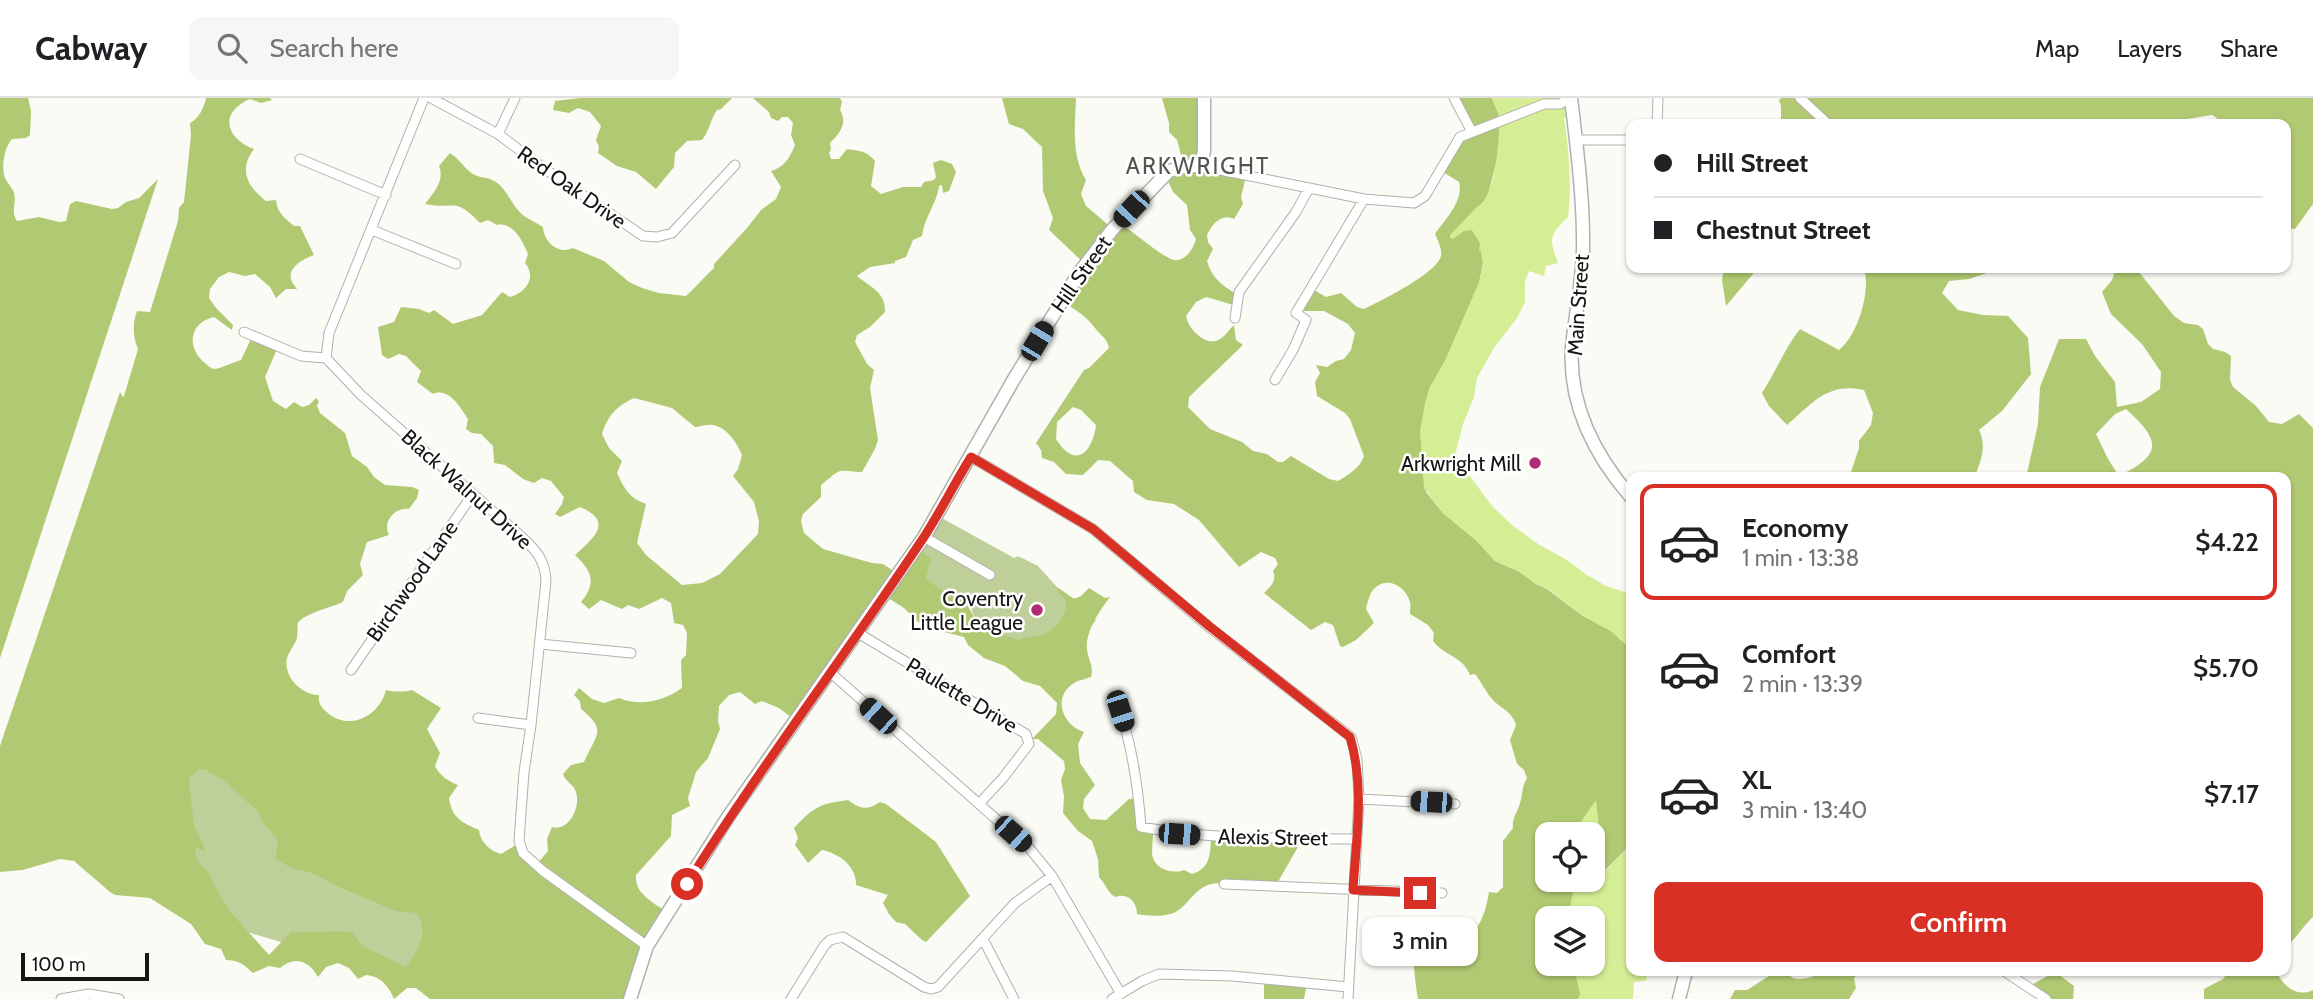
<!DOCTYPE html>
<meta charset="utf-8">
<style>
:root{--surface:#fff;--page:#f6f6f6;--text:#202124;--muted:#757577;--line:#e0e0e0;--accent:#d93025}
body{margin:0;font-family:Cabin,sans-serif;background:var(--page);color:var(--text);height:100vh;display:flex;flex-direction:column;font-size:26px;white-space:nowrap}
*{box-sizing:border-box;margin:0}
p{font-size:23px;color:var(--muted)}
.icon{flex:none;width:38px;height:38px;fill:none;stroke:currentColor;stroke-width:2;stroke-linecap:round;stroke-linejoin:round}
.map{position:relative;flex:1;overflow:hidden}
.side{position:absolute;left:1626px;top:374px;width:665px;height:504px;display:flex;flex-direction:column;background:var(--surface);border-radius:14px;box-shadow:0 2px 5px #0004}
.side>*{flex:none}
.banner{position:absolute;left:1626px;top:21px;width:665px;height:154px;border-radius:14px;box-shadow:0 2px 5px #0004;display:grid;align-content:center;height:154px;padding:0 28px;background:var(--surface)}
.fabs{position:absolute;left:1535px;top:724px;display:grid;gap:14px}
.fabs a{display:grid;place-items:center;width:70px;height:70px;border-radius:14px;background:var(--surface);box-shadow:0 2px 5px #0004;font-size:35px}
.scale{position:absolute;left:21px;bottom:18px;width:128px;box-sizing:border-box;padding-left:7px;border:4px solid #161714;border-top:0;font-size:19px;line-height:24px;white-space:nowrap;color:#161714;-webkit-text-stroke:5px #fff;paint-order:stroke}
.end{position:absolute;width:32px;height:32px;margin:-16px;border:9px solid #d93025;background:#fff;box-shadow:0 0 0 4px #fff}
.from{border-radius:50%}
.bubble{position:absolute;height:49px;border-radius:14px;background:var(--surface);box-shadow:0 2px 5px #0004;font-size:23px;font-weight:600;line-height:49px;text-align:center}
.car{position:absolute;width:21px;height:42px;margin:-21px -10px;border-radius:9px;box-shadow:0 0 5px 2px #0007;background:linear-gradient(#222 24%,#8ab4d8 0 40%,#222 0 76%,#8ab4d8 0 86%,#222 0)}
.banner b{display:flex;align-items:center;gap:24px;height:66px;font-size:26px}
.banner b+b{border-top:2px solid var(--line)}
.banner i{width:18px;height:18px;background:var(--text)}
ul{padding:12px 0 0;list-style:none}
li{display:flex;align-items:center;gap:21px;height:116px;margin:0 14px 10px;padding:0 14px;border:4px solid transparent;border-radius:14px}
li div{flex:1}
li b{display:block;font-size:26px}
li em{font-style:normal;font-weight:600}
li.current{border-color:var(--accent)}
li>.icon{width:63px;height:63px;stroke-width:1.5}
.action{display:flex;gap:14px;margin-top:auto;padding:14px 28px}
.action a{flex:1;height:80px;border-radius:14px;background:var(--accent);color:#fff;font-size:28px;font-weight:600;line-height:80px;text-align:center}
header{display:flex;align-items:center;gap:42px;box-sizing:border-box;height:98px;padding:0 35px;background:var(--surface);border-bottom:2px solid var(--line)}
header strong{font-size:33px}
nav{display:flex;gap:38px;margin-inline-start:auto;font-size:24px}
.search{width:490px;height:63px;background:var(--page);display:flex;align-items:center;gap:18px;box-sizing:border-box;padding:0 24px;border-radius:14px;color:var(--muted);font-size:26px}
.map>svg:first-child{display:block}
</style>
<header>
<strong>Cabway</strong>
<div class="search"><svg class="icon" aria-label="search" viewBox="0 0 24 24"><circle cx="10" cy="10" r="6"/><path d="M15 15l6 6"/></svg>Search here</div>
<nav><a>Map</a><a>Layers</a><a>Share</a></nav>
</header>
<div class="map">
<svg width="2313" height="901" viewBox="0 0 2313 901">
<rect width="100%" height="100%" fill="#f9fbf4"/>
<path fill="#bfcf9a" d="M938,418L1014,460L1018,458L1038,468L1057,489L1058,494L1078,502L1096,522L1059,572L981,531L976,525L969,504L939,490L926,479L918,450Z
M185,626L478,829L423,876L323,839L281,844L230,829L184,802Z"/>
<path fill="#b1c972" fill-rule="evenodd" d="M0,0H28L31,13L30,37L26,40L12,41C4,50 1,69 5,80C7,85 13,90 14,95C17,106 10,112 17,123L39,119L59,124L66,123L70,106L76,103L112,111L118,110L126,104L139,100L158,81L0,560Z
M206,0H270L272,2L261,5L250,1C219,14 225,40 254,51C238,72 248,89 266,103L276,102C277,115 285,120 294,128H300L314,157C306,160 288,168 291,181C292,185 295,188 297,191H286L276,200L270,189L255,176L245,178L229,174L219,179L210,191L209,200L216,210L233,227L232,232L214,219C189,225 186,249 205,265C208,268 210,270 214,271C219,271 234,264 241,262L251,241L277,251L265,279L273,303L286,311L294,304L302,309L309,307L316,300L319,303L317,308L320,315L345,335L352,358L367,369L374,379L385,387L412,389L419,392L417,400L409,411C395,409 382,424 389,437L367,444L360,466L363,477L347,493L343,504C327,511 311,513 298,524C297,529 298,535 297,540C295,547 289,553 287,560C283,579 302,597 319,597C318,607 322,610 329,616C351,633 380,617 386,592C394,594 404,594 412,592L441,610L427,631L440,655L435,668C440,678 448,683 458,687L449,700C452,720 461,724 479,732C480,744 490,753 501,756L519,745L537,766L548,753L547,741L552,729C569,734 581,709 576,694C574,687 566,684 563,676L571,667L584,664C596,636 608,633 581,611L580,603L574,597L579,590L592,601L604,605L619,600C640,609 664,603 682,590L681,562L686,557L687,535L683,527L674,525L671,505L662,500L639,511L628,507L622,511L601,502L589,511L581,504C597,485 592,473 575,457C593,440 615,424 580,409L560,419L555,416L562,406L564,399L551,383L542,380L534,385L523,381L505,367L494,365L493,348L481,336L472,335L466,331L468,321C460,309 449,289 433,296L417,284L421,273L406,258L399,256L388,261L382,257L378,229L394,224L401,209L419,211L429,215L434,212L453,226L482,217L502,194L510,199C526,195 537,179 525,165L528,156C523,144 513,123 497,127L488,122L480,125C454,98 456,112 425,106C434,94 445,83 439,68L450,55C458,60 462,67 470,74C477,79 483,79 490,81C508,88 510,108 524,118C530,122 537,125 543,129C544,144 558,157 573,150L604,163L629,184L642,190L659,195L686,198C696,189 704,179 714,170V166L747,130L761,112L776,101L781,89L771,73C785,69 790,59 795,47L791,37L793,25L788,19H782L778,23L771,20L769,14L753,0H840L842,4L840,12C848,25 840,35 830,45L831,51L829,55L831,61H839L847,51C860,53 867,53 875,63L871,88L881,96L903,89H921L924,84L934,82L936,79L933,65L941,62L952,66L956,74L949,93L943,95L942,87L939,88C937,105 924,120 922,138L913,142L906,159L895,163V165L870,169L857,178C870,189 886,194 885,214L870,229L857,237L855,244L867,266L874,272L870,290L878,342L875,351L862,374C836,373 844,368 821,387V399L803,416L801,423L804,435L823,451L872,465L883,466L898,476L918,450L931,461L926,479L939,490L969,504V510L980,530L1018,542C1027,538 1037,540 1046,535C1061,527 1076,506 1057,494V489L1074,501L1081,498L1089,490L1105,500L1110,499C1100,512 1085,534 1087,551C1088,562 1094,567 1091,579C1086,581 1079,582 1074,585C1052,599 1062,627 1084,634L1078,646L1080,665L1095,687L1084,701L1083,710L1090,721L1106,722L1129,701L1137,700V733L1153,736C1153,743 1151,754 1153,760C1157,772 1173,776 1184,772L1192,776C1211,770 1210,756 1211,739L1302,742L1279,782L1278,788C1263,787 1220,782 1208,787C1195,792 1190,803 1180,811C1169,820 1150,818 1137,816C1137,804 1128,794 1115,799C1107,794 1106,786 1099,779L1098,761L1092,743L1078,733L1063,715L1064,698L1061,682L1065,671L1064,663L1038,641H1032L1056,616L1057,605L1040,588L1023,583L1005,568L984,560L968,547L964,539L940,533L918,524L904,510L885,498L795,622L779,610L762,603L755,606L740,594L729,597L719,608L718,623L720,631L708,660L696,674L688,700L690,708L672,717L671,738L636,777C634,796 654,805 668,815L631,901H430L416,890H407L394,901C389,888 380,878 366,877L358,881L349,870L338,865L326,869L318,879C309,863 295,857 280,870L269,868L253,875C244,867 239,862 226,862L221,851L205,846L191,826L150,800L115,797L110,794L74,763L60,761L23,772L0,774V648L120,294L123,299L124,298L138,251C133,239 132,226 137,213L150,214L178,123L179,110L184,104L191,37L190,25C199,20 204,10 206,0ZM634,300L672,310L695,329C699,329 703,327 707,327C724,325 736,343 742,357L738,371L733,378L754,404L759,423L758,436L720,476L702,485L682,487L646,457L637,445L646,406C629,400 624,390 617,375L622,363L609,350L602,336C608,317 617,308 634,300ZM199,671L206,672L225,683L257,713L264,726L276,739L278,747L275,761L294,771L312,775L339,789L396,813L417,815C430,832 417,854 406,869L362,848L352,834C331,832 312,835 291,834L269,857L228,811C226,803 218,799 217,791C212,786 212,781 209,776C202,766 193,763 196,750L206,753L194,728L189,683L191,678Z
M580,0H732L721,11L717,12C710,22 710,32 702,42L687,43L675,55L674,69L656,91L636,74L617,68L598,55L599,49L596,42L601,28L590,14L578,10L569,15L553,12L555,3Z
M1002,0H1076C1075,27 1071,58 1086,82L1081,96L1086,108L1112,130L1119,124C1132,133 1162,159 1174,162C1185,164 1194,150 1196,141L1190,132L1187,107L1173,94L1166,79L1184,68L1177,42L1169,34V25L1162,0H1205L1202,65L1246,78L1241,99L1243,106L1234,121C1221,116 1213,125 1207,137L1208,144L1213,151L1207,163C1212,180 1221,187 1237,196V208L1206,199L1196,204L1186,218C1188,230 1203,246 1216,243C1223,241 1229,232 1234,227L1236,242L1243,247L1189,299L1188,309L1210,331L1242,344L1253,353L1267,356L1278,364H1283L1291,358L1329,381L1338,383C1348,377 1360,370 1364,358L1350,321L1345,315L1317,298L1315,284L1320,275L1316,267L1327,269L1336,263L1344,261L1351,252L1355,235L1348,226L1324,213H1301L1309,189L1326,199L1341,195L1357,209L1364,211C1381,203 1437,175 1441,158C1442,150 1438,143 1435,136C1445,121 1464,103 1459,84L1443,74L1450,55L1471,35L1455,0H1492L1501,21L1499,54L1487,100L1474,118L1470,128L1480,145L1483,165L1479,185L1446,261L1429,291L1426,394L1443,415L1477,443L1495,463L1520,474L1536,486L1547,491L1583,518L1611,533L1631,551V746L1582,796L1573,821H1547V866H1584L1586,872L1579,901H1418C1416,889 1409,846 1418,837C1422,834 1430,832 1434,830C1470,856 1484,826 1489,794L1497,795L1503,789V743L1513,730C1512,720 1516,717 1519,708C1523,699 1521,690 1527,680L1524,672L1517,666L1510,642L1516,627C1512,613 1501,611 1492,601C1486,594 1481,584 1475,576L1470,577C1462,557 1445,559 1433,543L1434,535L1428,527L1410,516C1410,512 1411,508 1410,504C1405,486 1383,476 1371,495C1369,499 1367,506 1366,511L1374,525L1356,542L1343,549L1340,548L1333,527L1325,524L1311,532L1264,495C1271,488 1277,483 1273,473L1278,466L1275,460L1261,454L1239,469L1199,422L1174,406L1147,402L1134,394L1133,383L1110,363L1098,362L1083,377L1066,376L1054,364L1042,360L1041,352L1036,345L1084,272L1089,270L1109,250C1107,240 1101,238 1095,230C1085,217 1077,213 1063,204L1085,166L1049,132L1053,120L1043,93L1042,49L1023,31L1009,26ZM1073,309L1081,312L1096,327C1095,338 1088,361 1073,357C1066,355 1059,346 1056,341L1057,324ZM1547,737H1592V782H1547Z
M1781,0H2313V106L2295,131L2286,130V26H2225L2212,17L2187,21L2176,26H1781V8L1779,2Z
M1724,170H1758L1726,208L1722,182Z
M1864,170H1987V175L1969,181L1949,183L1942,195L1958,212L1983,217L2008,218L2028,240L2031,276L2002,313L1979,332C1987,349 1981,363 1974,380H1855L1851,374L1859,350V343L1871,327L1873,315L1864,292C1827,284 1812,306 1787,327L1769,308L1762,295C1776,274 1784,251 1800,231L1839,252C1858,237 1871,193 1864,170Z
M2116,170L2139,174L2174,218L2184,225L2198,227L2203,231L2208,246L2213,251L2225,254L2231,258L2230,282L2233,289L2256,308L2269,324L2282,326L2299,316L2313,330V819C2302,829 2296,841 2286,849V380H2026L2038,326L2040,289L2059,241H2086L2095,258L2115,284L2117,309L2141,304L2160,291L2161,274L2142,246L2111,216L2102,194L2112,182ZM2126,311C2160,342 2164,356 2119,378L2108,361L2096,336L2115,316Z
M848,702C860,711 867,713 880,704L886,706L936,744L970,798L926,844L922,842L905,826L896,824L889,816L883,805L888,797L856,787C857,768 838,755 822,752L808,765L795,747L798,740L794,730C814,709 819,706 848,702Z
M1777,873C1785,873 1786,876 1793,880C1801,883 1816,879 1822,873H1860L1854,880L1856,890L1849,901H1730L1735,892H1747Z
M2229,873H2276C2283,888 2297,900 2313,892V901H2204V891L2223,881Z
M2055,874L2074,888L2073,901H2047L2029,888Z
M1264,882L1307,885L1304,901H1264Z"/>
<path fill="#d5ee96" d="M1492,0H1571L1573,17L1564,20C1569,53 1572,87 1568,119C1549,137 1549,141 1558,165L1546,168L1544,178L1529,173L1525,184V204L1517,220L1494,250L1477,280L1474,299L1463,326L1456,353L1458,362L1492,408L1512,427L1538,446L1567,462L1587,477L1606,488L1631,496V551L1611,533L1583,518L1548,491L1536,486L1520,474L1495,463L1477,443L1443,415L1424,390L1420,333L1425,305L1429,291L1446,261L1479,185L1483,166L1481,153H1479L1480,145L1472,132L1464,133L1453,141L1450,140V137L1477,109C1495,101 1500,40 1499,21C1499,14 1494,7 1492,0Z
M1596,702L1601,748L1593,776L1592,737H1580V725Z
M1631,746V873H1645L1647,880L1645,883L1634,884L1633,901H1578L1580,896L1573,866H1592V821H1567L1576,782H1592L1594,785Z"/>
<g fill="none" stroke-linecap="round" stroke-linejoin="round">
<g stroke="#afb2ab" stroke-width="11">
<path id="street" d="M424,0L329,235L326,260L361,297L523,440C537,453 545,463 546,483L531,627L524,674L519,743L523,755L543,773L647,848
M431,0L498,36L542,69L643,138L657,139L672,135L735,67
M1454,0L1472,34
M1800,0L1828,26
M1657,26L1658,0
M498,36L515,0
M1576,42H1631
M300,61L386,97
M1200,68L1364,101L1414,105L1425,98L1460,39L1544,6H1560L1570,0
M372,132L456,166
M1235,220L1239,194L1296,114L1309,90
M244,234L301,258L326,260
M1275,282L1293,252L1306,222L1296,215L1364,101
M971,359L1093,431L1209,529L1351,639L1357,661L1359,701L1348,901
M924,439L990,477
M858,535L1026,636L1029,646L1003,680L979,706
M540,546L631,555
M351,572L473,396
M831,575L1030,751L1052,778L1121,896
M1120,613C1133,651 1138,689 1141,729C1212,742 1284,740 1356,741
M478,620L531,627
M1359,701L1455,706
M1224,786L1442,795
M983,841L1014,901
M2004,873L2046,901
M61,901L89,896L119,901
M791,901L824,848L830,842L843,839L924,889L931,891L938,889L1015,805L1052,778
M1112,901L1142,883L1159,876L1232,878L1348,889"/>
</g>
<g stroke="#afb2ab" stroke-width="15">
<path id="secondary" d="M1571,0C1577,51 1584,103 1583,154C1582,186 1575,218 1572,249C1568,306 1595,358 1631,399
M630,901L647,848L728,719L924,439L1014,281L1079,175L1112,132L1169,73L1187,68H1200L1204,53V0
M1679,901L1686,873"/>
</g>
<use href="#street" stroke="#fff" stroke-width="9"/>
<use href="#secondary" stroke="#fff" stroke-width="12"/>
</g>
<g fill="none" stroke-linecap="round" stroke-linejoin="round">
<path stroke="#d93025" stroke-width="9" d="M687,786C761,668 845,558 922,442C940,415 954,386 971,359L1093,431L1209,528L1350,639C1365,689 1356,742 1353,792L1420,795"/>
</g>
<g fill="#b02c73" stroke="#fff" stroke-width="2.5">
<circle cx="1535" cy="365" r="7"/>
<circle cx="1037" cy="512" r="7"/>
</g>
<g text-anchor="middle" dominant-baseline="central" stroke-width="5" stroke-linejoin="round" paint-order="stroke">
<g font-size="21" fill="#161714" stroke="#fff">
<text transform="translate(572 89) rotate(35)">Red Oak Drive</text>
<text transform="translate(1081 176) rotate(-55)">Hill Street</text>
<text transform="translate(1578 207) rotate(-86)">Main Street</text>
<text transform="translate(467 391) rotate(42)">Black Walnut Drive</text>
<text transform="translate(412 483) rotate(-55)">Birchwood Lane</text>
<text transform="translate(962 597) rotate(31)">Paulette Drive</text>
<text transform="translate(1273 739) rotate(1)">Alexis Street</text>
</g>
<g font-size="21" fill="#161714" stroke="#fff" text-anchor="end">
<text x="1521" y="365">Arkwright Mill</text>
<text x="1023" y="500">Coventry<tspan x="1023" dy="24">Little League</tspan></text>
</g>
<g font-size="23" letter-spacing="2" fill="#52544e" stroke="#fff">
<text x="1198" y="68">ARKWRIGHT</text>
</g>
</g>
</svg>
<div class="fabs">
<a><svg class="icon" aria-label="locate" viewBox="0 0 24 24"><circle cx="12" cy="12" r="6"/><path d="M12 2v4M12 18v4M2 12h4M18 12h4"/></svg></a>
<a><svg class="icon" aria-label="layers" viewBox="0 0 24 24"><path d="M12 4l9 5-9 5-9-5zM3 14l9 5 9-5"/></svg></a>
</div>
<div class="scale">100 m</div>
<i class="end from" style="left:687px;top:786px"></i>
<i class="end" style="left:1420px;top:795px"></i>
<div class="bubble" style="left:1362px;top:819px;width:116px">3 min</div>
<i class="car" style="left:1131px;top:111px;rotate:223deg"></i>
<i class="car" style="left:1037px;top:243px;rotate:31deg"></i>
<i class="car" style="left:1120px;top:613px;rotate:162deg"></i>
<i class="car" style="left:878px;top:618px;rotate:312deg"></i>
<i class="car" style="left:1431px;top:704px;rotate:273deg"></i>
<i class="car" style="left:1013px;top:736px;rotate:132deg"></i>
<i class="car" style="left:1179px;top:736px;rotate:94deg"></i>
<div class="banner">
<b><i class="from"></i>Hill Street</b>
<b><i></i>Chestnut Street</b>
</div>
<section class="side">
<ul>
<li class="current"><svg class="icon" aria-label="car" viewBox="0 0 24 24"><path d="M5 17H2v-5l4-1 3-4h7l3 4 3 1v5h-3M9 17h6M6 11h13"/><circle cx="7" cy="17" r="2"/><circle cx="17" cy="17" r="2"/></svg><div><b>Economy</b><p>1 min · 13:38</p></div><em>$4.22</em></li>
<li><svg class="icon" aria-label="car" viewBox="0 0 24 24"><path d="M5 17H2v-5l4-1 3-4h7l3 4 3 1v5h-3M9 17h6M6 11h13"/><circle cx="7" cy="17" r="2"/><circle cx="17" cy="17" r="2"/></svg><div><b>Comfort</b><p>2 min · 13:39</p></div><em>$5.70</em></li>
<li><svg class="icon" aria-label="car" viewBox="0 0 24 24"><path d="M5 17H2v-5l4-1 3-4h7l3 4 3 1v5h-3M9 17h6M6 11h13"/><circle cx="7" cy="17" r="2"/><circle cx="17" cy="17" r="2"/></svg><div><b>XL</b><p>3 min · 13:40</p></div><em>$7.17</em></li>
</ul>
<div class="action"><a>Confirm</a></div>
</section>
</div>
